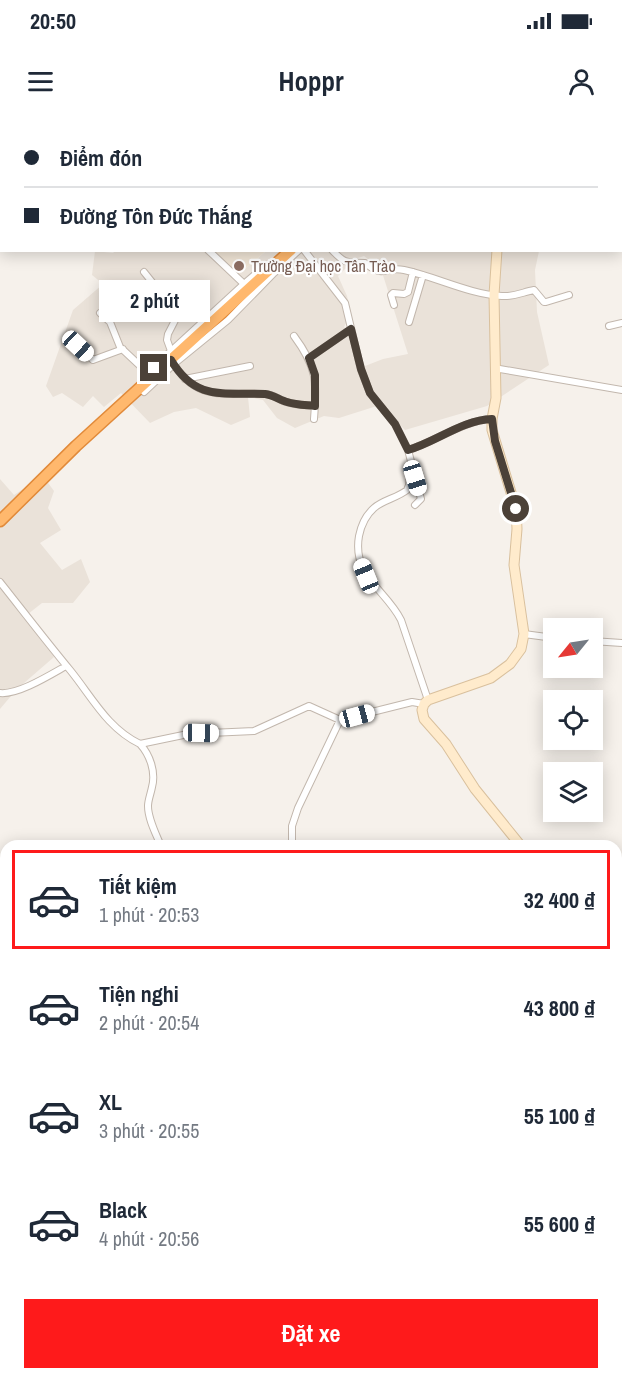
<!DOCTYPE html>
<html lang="vi">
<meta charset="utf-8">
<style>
:root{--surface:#fff;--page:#f6f6f7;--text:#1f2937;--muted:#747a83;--line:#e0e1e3;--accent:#fe1a1b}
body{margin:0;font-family:"Archivo Narrow",sans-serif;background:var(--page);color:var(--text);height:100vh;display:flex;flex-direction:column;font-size:22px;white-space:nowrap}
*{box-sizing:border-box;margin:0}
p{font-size:20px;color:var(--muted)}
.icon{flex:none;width:33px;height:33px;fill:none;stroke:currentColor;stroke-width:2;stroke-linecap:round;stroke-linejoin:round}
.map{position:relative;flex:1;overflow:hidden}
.details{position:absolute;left:0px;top:720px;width:622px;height:540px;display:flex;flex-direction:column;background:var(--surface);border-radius:18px 18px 0 0;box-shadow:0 3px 15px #0003}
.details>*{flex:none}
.guide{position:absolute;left:0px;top:0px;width:622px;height:132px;box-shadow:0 3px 15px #0003;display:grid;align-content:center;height:132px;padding:0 24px;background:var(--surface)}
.needle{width:39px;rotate:240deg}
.fabs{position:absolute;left:543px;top:498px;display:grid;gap:12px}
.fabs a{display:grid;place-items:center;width:60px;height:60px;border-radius:0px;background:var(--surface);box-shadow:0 3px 15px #0003;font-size:30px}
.end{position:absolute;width:27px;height:27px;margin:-14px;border:8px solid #4b4138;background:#fff;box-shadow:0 0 0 3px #fff}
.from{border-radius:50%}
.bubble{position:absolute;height:42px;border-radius:0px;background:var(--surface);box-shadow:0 3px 15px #0003;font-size:20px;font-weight:700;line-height:42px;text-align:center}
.car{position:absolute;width:18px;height:36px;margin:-18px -9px;border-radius:8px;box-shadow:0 0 4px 2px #0007;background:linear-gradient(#fff 24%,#345 0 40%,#fff 0 76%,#345 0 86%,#fff 0)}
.guide b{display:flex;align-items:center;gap:21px;height:57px;font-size:22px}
.guide b+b{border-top:2px solid var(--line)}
.guide i{width:15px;height:15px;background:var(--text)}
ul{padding:10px 0 0;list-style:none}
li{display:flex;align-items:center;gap:18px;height:99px;margin:0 12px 9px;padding:0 12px;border:3px solid transparent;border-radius:0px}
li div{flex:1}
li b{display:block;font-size:22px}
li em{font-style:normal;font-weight:700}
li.selected{border-color:var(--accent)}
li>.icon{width:54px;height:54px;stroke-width:1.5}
.cta{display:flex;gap:12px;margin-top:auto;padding:12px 24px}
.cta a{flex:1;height:69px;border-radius:0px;background:var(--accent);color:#fff;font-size:24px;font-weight:700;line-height:69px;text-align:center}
.status{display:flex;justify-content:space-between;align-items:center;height:42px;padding:0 30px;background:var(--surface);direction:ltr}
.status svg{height:16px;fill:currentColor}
header{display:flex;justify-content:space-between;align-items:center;height:78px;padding:0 24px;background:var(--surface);font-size:27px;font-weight:700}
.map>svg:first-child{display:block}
</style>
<div class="status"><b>20:50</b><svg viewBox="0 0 49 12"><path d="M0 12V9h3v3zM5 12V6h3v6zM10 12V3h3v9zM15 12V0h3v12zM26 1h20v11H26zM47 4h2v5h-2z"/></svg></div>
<header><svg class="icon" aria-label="menu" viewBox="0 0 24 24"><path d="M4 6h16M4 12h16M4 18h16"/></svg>Hoppr<svg class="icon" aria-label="person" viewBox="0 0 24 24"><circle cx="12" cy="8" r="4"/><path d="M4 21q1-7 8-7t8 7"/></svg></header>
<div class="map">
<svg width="622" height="1260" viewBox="0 0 622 1260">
<rect width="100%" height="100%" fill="#f6f1eb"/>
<path fill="#eae2d9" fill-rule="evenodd" d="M233,0H579L580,1L234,2Z
M116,130L214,131L238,155L266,131H539L535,150L537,192L549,245L487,286L405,310L380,285L339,298L324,296L295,308L277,298L263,280L248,277L250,297L231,305L196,288L174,292L150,303L121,273L104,287L93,276L83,287L62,273L53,277L46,266L73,190L103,164L92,155L95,131L113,133ZM364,136L381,149L408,234L383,239L365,246L353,217L344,207L351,194L347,176L338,156L355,139Z
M43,356L54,371L48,388L61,410L40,423L62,450L81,439L90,462L73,483H42L28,494L54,537L16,570L0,589V359L14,375Z"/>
<path fill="#efe4d5" d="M214,131H266L238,155Z"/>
<path fill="#a7dff3" d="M81,1254H190V1260H91Z"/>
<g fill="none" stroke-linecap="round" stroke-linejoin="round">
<g stroke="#c2b7ad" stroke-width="8">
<path id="street" d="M236,0L237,2
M520,0L521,2
M242,2V0
M305,2L306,0
M621,76L622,78
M208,130L244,164L266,145L272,150
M304,130L345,183L361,250L370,273L395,304L408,330L421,379L415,385
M332,130C346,145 347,142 365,143C384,159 384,146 404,150C437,157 468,174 502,176C514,177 523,172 534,170L544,182H546L569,175
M144,152L160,172L181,188
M394,185L391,175L393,173L404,174L408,172L413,152
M100,193L110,202L120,227L152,257
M409,202L423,155
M609,206L622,203
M294,216C317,247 317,261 314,299
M78,226L93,240L123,229
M171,231L167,220L168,214L185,181
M309,238L351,209
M172,241C196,283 225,272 266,274C273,275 277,278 283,281C293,285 304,285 315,286
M494,248L622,270
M154,255L153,250L157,244L244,164
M185,259L250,246
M144,272L174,244L228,200L274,153L299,130
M408,330C435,322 464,300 492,299
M411,347L409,365L407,370C397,378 383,380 374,388C366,395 361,406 359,416C352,456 386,470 401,500L428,580
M0,462C23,491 46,521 70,550C92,577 107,608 140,624L188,614L254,611L309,586L340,600L412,582L424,584
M524,514L554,518
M592,521L622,523
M0,573C18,575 50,555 66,546
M140,624C150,635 156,652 152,667C151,673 148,680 148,686C148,699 156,714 161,726
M292,726V706L298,688L340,600
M0,869L6,870
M616,964L622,948
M0,982L6,1001
M1,1071L6,1046
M616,1106L622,1099
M0,1193L6,1184
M0,1247L5,1254V1260
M508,1256L512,1260
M523,1260L531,1254"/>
</g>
<g stroke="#d9c09d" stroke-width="11">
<path id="secondary" d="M501,2L502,0
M497,130L494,175L496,278L492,299V310L516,389L517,409L514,445L524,514L521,529L510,544L491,558L428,580L424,584L422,590L424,599L446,624L475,669L521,726
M616,929L622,935"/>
</g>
<g stroke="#e18a3a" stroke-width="13">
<path id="highway" d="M434,2L435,0
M0,401L76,326L291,130"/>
</g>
<use href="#street" stroke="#fff" stroke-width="6"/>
<use href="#secondary" stroke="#ffebcc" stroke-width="9"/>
<use href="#highway" stroke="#ffb86d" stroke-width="10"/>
</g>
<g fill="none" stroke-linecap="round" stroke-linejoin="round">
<path stroke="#4b4138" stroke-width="8" d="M154,248V255L171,240C196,282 224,272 265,274C273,275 280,280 287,282C296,285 306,285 315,286V255L309,238L351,209L361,249L370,273L395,304L408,330C436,322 462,300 492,299L495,321L516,389"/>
</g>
<circle fill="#8d6e63" stroke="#fff" stroke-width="2" cx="239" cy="146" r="6"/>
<g text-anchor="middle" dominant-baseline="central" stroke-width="4.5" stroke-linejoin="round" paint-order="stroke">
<g font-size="16" fill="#785e54" stroke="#fff" text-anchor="start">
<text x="251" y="146">Trường Đại học Tân Trào</text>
</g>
</g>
</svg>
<div class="fabs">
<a><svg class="needle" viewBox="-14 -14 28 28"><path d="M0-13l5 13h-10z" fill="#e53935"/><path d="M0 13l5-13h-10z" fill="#747a83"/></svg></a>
<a><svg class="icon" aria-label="locate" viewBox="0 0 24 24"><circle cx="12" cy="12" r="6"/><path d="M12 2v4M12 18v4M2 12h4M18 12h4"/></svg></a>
<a><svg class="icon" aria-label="layers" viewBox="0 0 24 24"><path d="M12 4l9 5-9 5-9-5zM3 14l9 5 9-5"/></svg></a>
</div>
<i class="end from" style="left:516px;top:389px"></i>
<i class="end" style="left:154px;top:248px"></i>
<div class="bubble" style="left:99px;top:160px;width:111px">2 phút</div>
<i class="car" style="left:78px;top:226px;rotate:133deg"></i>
<i class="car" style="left:415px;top:358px;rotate:163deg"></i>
<i class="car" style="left:366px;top:456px;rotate:338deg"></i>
<i class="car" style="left:357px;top:596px;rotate:75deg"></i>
<i class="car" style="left:201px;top:613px;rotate:91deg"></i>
<div class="guide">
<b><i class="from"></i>Điểm đón</b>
<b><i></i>Đường Tôn Đức Thắng</b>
</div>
<section class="details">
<ul>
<li class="selected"><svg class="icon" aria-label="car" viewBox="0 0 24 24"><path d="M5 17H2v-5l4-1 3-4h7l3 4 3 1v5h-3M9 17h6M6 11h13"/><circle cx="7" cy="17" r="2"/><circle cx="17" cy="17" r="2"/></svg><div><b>Tiết kiệm</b><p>1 phút · 20:53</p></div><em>32 400 ₫</em></li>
<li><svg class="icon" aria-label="car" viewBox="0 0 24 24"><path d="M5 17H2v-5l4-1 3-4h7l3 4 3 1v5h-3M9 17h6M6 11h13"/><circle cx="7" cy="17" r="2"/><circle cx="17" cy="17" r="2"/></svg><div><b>Tiện nghi</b><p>2 phút · 20:54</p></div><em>43 800 ₫</em></li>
<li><svg class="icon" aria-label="car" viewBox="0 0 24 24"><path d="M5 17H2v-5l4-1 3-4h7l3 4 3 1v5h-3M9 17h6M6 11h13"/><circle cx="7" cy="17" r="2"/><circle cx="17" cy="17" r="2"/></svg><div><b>XL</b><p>3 phút · 20:55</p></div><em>55 100 ₫</em></li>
<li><svg class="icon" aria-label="car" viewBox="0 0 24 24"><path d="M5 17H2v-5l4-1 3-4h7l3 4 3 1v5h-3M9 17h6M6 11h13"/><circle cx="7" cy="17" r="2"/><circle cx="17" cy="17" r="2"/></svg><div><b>Black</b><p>4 phút · 20:56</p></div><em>55 600 ₫</em></li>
</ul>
<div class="cta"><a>Đặt xe</a></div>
</section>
</div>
